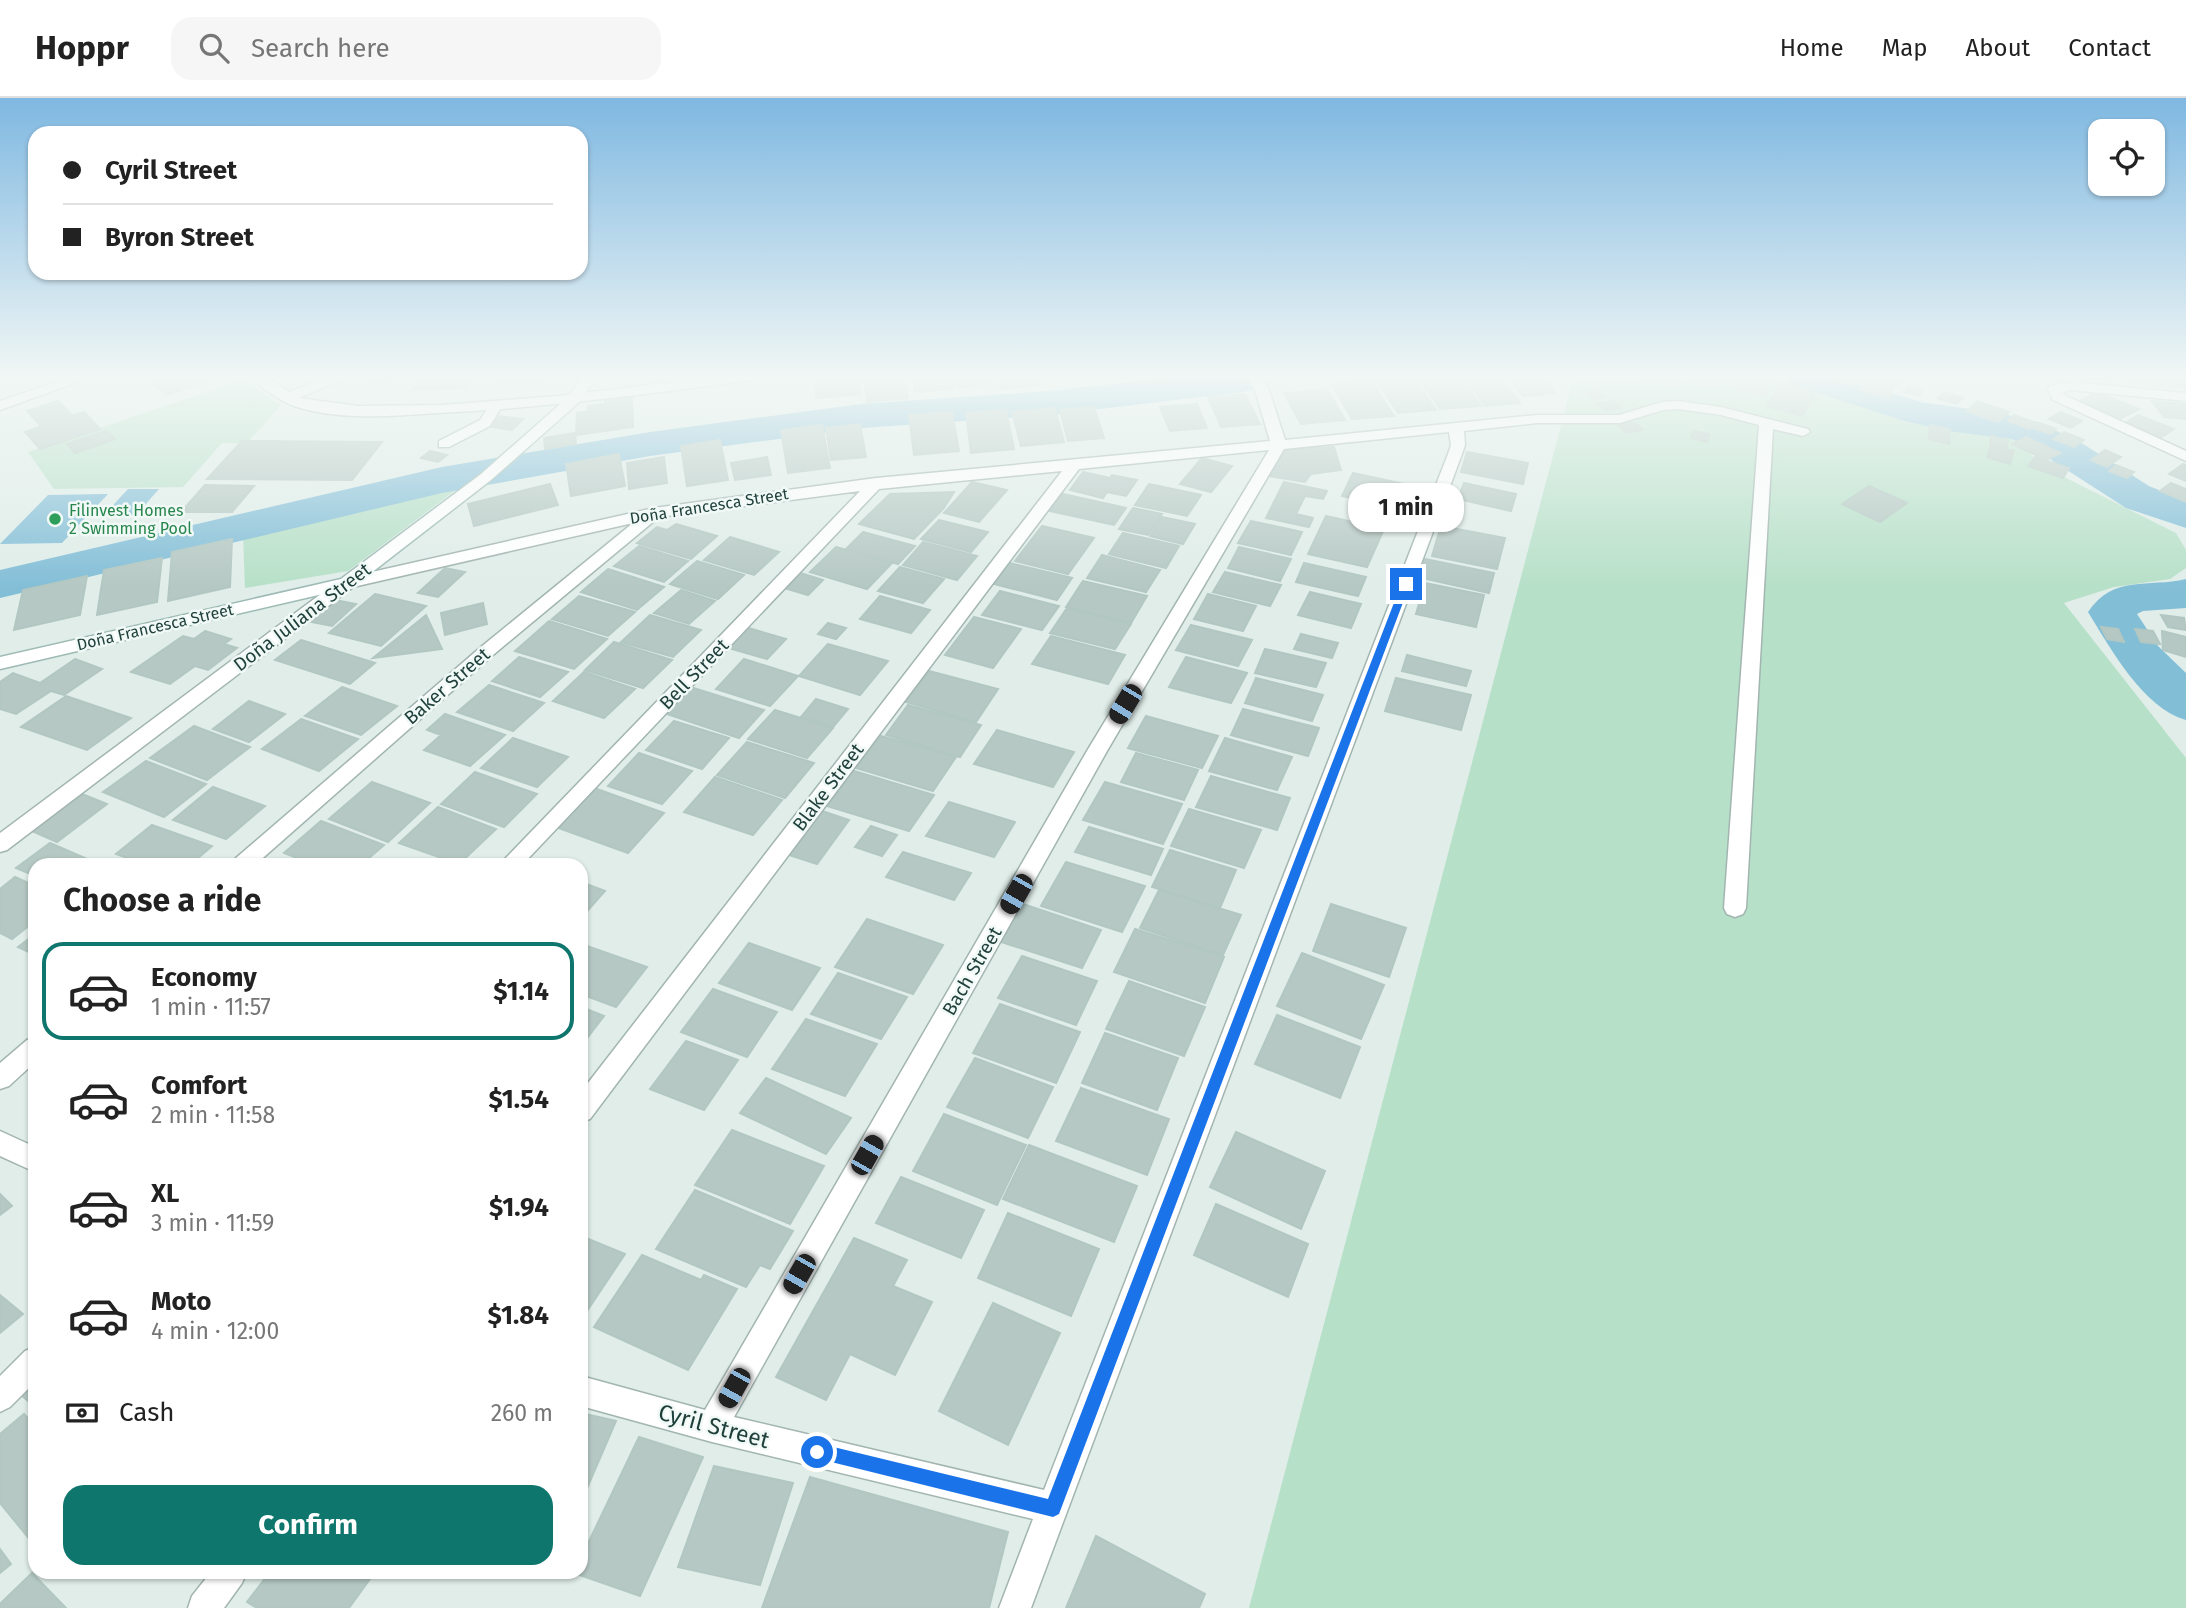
<!DOCTYPE html>
<meta charset="utf-8">
<style>
:root{--surface:#fff;--page:#f6f6f6;--text:#222;--muted:#767676;--line:#e0e0e0;--accent:#0f766e}
body{margin:0;font-family:"Fira Sans",sans-serif;background:var(--page);color:var(--text);height:100vh;display:flex;flex-direction:column;font-size:26px;white-space:nowrap}
*{box-sizing:border-box;margin:0}
p{font-size:23px;color:var(--muted)}
.icon{flex:none;width:38px;height:38px;fill:none;stroke:currentColor;stroke-width:2;stroke-linecap:round;stroke-linejoin:round}
.map{position:relative;flex:1;overflow:hidden}
.panel{position:absolute;left:28px;top:760px;width:560px;height:721px;display:flex;flex-direction:column;background:var(--surface);border-radius:21px;box-shadow:0 2px 5px #0004}
.panel>*{flex:none}
.guide{position:absolute;left:28px;top:28px;width:560px;height:154px;border-radius:21px;box-shadow:0 2px 5px #0004;display:grid;align-content:center;height:154px;padding:0 35px;background:var(--surface)}
.tools{position:absolute;left:2088px;top:21px;display:grid;gap:14px}
.tools a{display:grid;place-items:center;width:77px;height:77px;border-radius:14px;background:var(--surface);box-shadow:0 2px 5px #0004;font-size:35px}
.end{position:absolute;width:32px;height:32px;margin:-16px;border:9px solid #1a73e8;background:#fff;box-shadow:0 0 0 4px #fff}
.from{border-radius:50%}
.bubble{position:absolute;height:49px;border-radius:21px;background:var(--surface);box-shadow:0 2px 5px #0004;font-size:23px;font-weight:700;line-height:49px;text-align:center}
.car{position:absolute;width:21px;height:42px;margin:-21px -10px;border-radius:9px;box-shadow:0 0 5px 2px #0007;background:linear-gradient(#222 24%,#8ab4d8 0 40%,#222 0 76%,#8ab4d8 0 86%,#222 0)}
.guide b{display:flex;align-items:center;gap:24px;height:66px;font-size:26px}
.guide b+b{border-top:2px solid var(--line)}
.guide i{width:18px;height:18px;background:var(--text)}
ul{padding:0;list-style:none}
li{display:flex;align-items:center;gap:21px;height:98px;margin:0 14px 10px;padding:0 21px;border:4px solid transparent;border-radius:21px}
li div{flex:1}
li b{display:block;font-size:26px}
li em{font-style:normal;font-weight:700}
li.current{border-color:var(--accent)}
li>.icon{width:63px;height:63px;stroke-width:1.5}
h2{padding:0 35px;font-size:32px;line-height:84px}
.pay{display:flex;align-items:center;gap:18px;height:77px;padding:0 35px;font-size:26px}
.pay p{margin-inline-start:auto}
.cta{display:flex;gap:14px;margin-top:auto;padding:14px 35px}
.cta a{flex:1;height:80px;border-radius:21px;background:var(--accent);color:#fff;font-size:28px;font-weight:700;line-height:80px;text-align:center}
header{display:flex;align-items:center;gap:42px;box-sizing:border-box;height:98px;padding:0 35px;background:var(--surface);border-bottom:2px solid var(--line)}
header strong{font-size:33px}
nav{display:flex;gap:38px;margin-inline-start:auto;font-size:24px}
.search{width:490px;height:63px;background:var(--page);display:flex;align-items:center;gap:18px;box-sizing:border-box;padding:0 24px;border-radius:21px;color:var(--muted);font-size:26px}
.map>svg:first-child{display:block}
</style>
<header>
<strong>Hoppr</strong>
<div class="search"><svg class="icon" aria-label="search" viewBox="0 0 24 24"><circle cx="10" cy="10" r="6"/><path d="M15 15l6 6"/></svg>Search here</div>
<nav><a>Home</a><a>Map</a><a>About</a><a>Contact</a></nav>
</header>
<div class="map">
<svg width="2186" height="1510" viewBox="0 0 2186 1510">
<rect width="100%" height="100%" fill="#e0ede9"/>
<path fill="#b7e0c8" d="M1574,278H1818L2009,338L2048,371L2176,435L2186,452V470L2170,481L2114,489L2064,505L2186,660V1510H1249Z
M243,282L281,307L247,345H222L183,389L54,391L28,354Z
M469,382L348,473L245,490L243,437Z"/>
<path fill="#83bed7" d="M128,391H159L136,417H104Z
M108,396L62,445L0,446L48,397Z"/>
<g fill="none" stroke-linecap="round" stroke-linejoin="round">
<path fill="#83bed7" fill-rule="evenodd" d="M1187,278H1257L1261,283L1255,291L1242,294L1049,317L861,330L650,358L442,395L0,500V472L442,369L650,334L861,306L1049,293Z
M1784,278H1837L1921,304L2004,316L2040,325L2080,344L2149,388L2186,403V430L2126,410L2039,354L2012,341L1947,333L1905,323L1790,286Z
M2186,481V510L2143,513L2137,516L2158,548L2186,575V622C2143,610 2111,551 2088,514C2114,476 2148,490 2186,481Z"/>
</g>
<path fill="#b5c8c3" stroke="#b2c7c1" stroke-width="2" d="M145,278H222L167,297Z
M364,278H400L376,287Z
M420,278H473L466,290L412,292Z
M501,278H547L543,285H496Z
M814,278H858L860,296L816,300Z
M864,278H904L908,300L867,304Z
M912,278H950L953,291L915,294Z
M955,278H991L993,286L957,289Z
M998,278H1037L1040,287L1002,291Z
M1138,278H1171L1172,280L1140,282Z
M1412,278L1436,312L1398,315L1375,280Z
M1462,278H1499L1520,305L1485,308Z
M1507,278H1541L1555,295L1523,298Z
M1643,278H1677L1679,288L1644,284Z
M1690,278H1723L1721,290L1688,284Z
M1732,278H1775L1766,297L1727,288Z
M1838,278H1864L1868,279L1856,288L1835,280Z
M1873,278H1882L1900,284L1889,295L1864,287Z
M2084,278H2109L2113,283L2087,281Z
M2122,278H2157L2165,288L2128,285Z
M2161,278H2179L2186,290L2170,288Z
M1460,280L1481,308L1440,311L1420,283Z
M1372,284L1394,318L1352,321L1332,287Z
M1781,286L1816,295L1802,318L1767,308Z
M1863,287L1892,296L1888,301L1859,291Z
M1908,288L1923,292L1919,298L1904,294Z
M1327,291L1345,322L1301,326L1284,295Z
M1598,291L1607,299L1592,301L1584,293Z
M1944,294L1963,300L1956,306L1937,300Z
M2097,294L2139,311L2118,322L2076,305Z
M1245,296L1260,326L1221,329L1208,299Z
M632,297L633,329L576,337L577,315L588,314V308L605,306V300Z
M58,303L71,316L40,327L27,313Z
M1612,303L1621,310L1606,313L1597,306Z
M1977,303L2009,314L1998,324L1967,313Z
M2152,303L2186,306V321L2164,319Z
M1197,306L1207,330L1170,333L1160,309Z
M1094,309L1104,340L1068,343L1060,312Z
M1055,310L1064,344L1021,348L1012,314Z
M1006,312L1014,351L971,355L966,315Z
M84,314L100,331L40,351L25,334Z
M952,314L959,353L914,357L909,317Z
M2060,314L2082,323L2071,330L2049,321Z
M2014,317L2036,325L2030,331L2008,323Z
M2138,317L2174,331L2160,340L2125,325Z
M497,318L523,321L512,332L486,328Z
M1635,325L1643,332L1626,335L1618,327Z
M2039,325L2056,331L2051,336L2034,330Z
M860,326L866,359L831,362L826,330Z
M822,327L830,370L788,375L781,332Z
M1930,327L1950,331L1949,346L1929,341Z
M107,333L115,341L75,355L67,346Z
M1693,333L1710,336L1707,344L1691,340Z
M2064,334L2084,342L2074,349L2053,341Z
M575,335L576,346L545,351L544,340Z
M1991,338L2008,342L2007,350L1990,346Z
M2026,339L2061,355L2046,362L2012,346Z
M720,342L728,382L687,388L681,348Z
M242,343L382,344L352,382L207,381Z
M1991,347L2014,353L2010,366L1987,359Z
M1334,349L1341,372L1311,376L1305,384L1263,377L1278,355L1291,351Z
M2105,352L2121,359L2107,369L2091,362Z
M430,353L447,357L438,364L421,360Z
M1467,354L1528,365L1523,386L1461,374Z
M619,356L625,388L571,398L566,366Z
M664,359L667,385L629,391L627,365Z
M767,359L771,377L735,382L731,365Z
M2035,359L2069,370L2063,380L2028,368Z
M1202,360L1232,368L1211,394L1180,386Z
M2183,366L2186,367V383L2169,376Z
M2116,367L2134,374L2127,380L2109,373Z
M1083,374L1110,380L1112,377L1137,382L1126,398L1107,394L1103,400L1070,392Z
M1353,375L1409,387L1399,410L1342,398Z
M972,384L1007,392L979,424L944,415Z
M1284,384L1327,393L1323,401L1305,398L1296,416L1313,420L1309,429L1266,420Z
M1464,385L1516,396L1511,413L1458,401Z
M2171,385L2186,391V404L2160,393Z
M550,386L558,407L474,428L468,406Z
M1149,386L1201,397L1187,418L1135,407Z
M205,387L254,388L232,414H181Z
M1869,388L1907,405L1880,424L1842,406Z
M954,394L944,410L914,441L859,426L890,396Z
M1063,396L1126,410L1114,427L1050,413Z
M1133,410L1162,416L1148,437L1119,431Z
M1326,418L1384,431L1367,469L1308,456Z
M1162,419L1195,426L1183,446L1150,438Z
M939,422L988,434L971,454L921,441Z
M1251,423L1302,434L1291,457L1238,445Z
M676,426L717,438L691,461L637,445L657,429L667,432Z
M1042,428L1094,440L1068,476L1015,463Z
M1441,428L1505,440L1497,471L1432,458Z
M863,434L915,448L898,466L846,451Z
M1123,435L1179,448L1166,470L1109,456Z
M730,439L779,454L754,477L704,462Z
M232,441L230,489L168,503L172,454Z
M923,444L977,458L957,482L903,467Z
M639,448L688,463L664,484L614,468Z
M836,449L892,465L867,491L810,474Z
M1239,449L1291,461L1280,483L1228,470Z
M1102,457L1160,472L1146,494L1087,480Z
M162,460L157,504L97,517L104,472Z
M1425,461L1494,475L1489,495L1418,479Z
M697,463L744,477L718,501L670,486Z
M1010,465L1072,480L1057,502L994,486Z
M1304,465L1366,479L1358,498L1296,484Z
M900,469L944,481L923,505L878,493Z
M445,470L465,474L438,499L418,495Z
M608,471L664,489L637,512L581,494Z
M797,474L823,482L808,497L781,489Z
M1225,474L1281,487L1270,508L1213,494Z
M87,478L80,517L14,532L23,492Z
M1083,483L1147,498L1131,525L1066,509Z
M1425,485L1484,497L1476,529L1416,516Z
M681,492L715,503L689,526L654,515Z
M1000,493L1059,508L1042,532L982,517Z
M1310,494L1361,506L1351,530L1298,517Z
M375,496L426,508L381,548L329,535Z
M1208,496L1256,508L1243,533L1194,521Z
M579,498L635,514L608,538L552,521Z
M880,498L930,512L911,535L860,521Z
M335,502L356,506L332,528L311,524Z
M483,505L487,526L445,537L441,515Z
M1067,510L1131,526L1115,551L1050,535Z
M426,517L442,551L373,560Z
M650,517L701,532L673,559L621,544Z
M2161,517L2184,520L2186,532L2168,529Z
M974,519L1021,531L993,570L945,557Z
M549,523L607,541L574,571L515,553Z
M828,525L846,530L836,541L818,536Z
M1191,527L1252,542L1238,568L1176,552Z
M745,529L786,541L767,561L725,549Z
M2101,529L2118,531L2124,544L2107,541Z
M2135,531L2153,533L2160,546L2141,544Z
M205,533L231,541L224,546L237,550L208,572L195,568L170,586L131,574L183,538L194,541Z
M2162,533L2186,539V559L2163,552Z
M1301,536L1338,545L1332,560L1294,551Z
M1051,538L1125,557L1108,586L1032,566Z
M301,542L375,565L350,586L275,562Z
M614,544L672,562L643,590L585,572Z
M828,546L888,563L860,597L799,578Z
M1265,551L1326,565L1316,589L1255,575Z
M1407,557L1471,573L1466,588L1402,573Z
M519,559L568,574L540,599L492,583Z
M1186,559L1247,575L1231,605L1169,589Z
M75,561L102,571L64,597L51,593L16,616L0,611V584L13,575L40,585Z
M744,561L798,578L770,608L716,591Z
M929,573L998,591L976,624L906,604Z
M584,574L635,591L604,620L553,603Z
M1256,580L1323,597L1312,623L1245,605Z
M1396,580L1471,597L1461,632L1385,613Z
M489,587L544,605L513,633L457,614Z
M687,588L764,612L739,640L661,614Z
M342,589L397,608L361,637L305,618Z
M66,598L131,620L87,652L21,629Z
M816,601L848,611L833,629L801,619Z
M249,603L285,616L249,644L213,631Z
M908,607L981,627L960,659L886,637Z
M1243,611L1319,630L1308,658L1231,637Z
M775,612L833,630L807,660L748,641Z
M445,616L505,637L470,668L424,652L441,637L427,632Z
M1146,618L1218,638L1202,670L1128,650Z
M301,621L358,641L319,673L262,651Z
M674,623L729,640L702,671L646,652Z
M194,628L250,649L207,682L150,660Z
M997,632L1074,654L1053,689L974,666Z
M881,638L956,659L933,693L856,670Z
M513,640L568,659L537,689L481,670Z
M1225,640L1292,659L1277,692L1209,673Z
M747,644L814,665L785,700L717,677Z
M639,655L692,673L662,706L608,688Z
M1136,655L1198,672L1184,702L1121,684Z
M146,663L206,686L164,719L103,694Z
M854,673L934,697L909,733L827,708Z
M475,674L537,696L504,729L441,706Z
M1211,678L1290,700L1277,732L1196,709Z
M715,679L782,702L753,737L684,714Z
M372,684L430,705L388,744L329,721Z
M1105,684L1182,706L1163,746L1083,722Z
M213,689L265,708L226,741L173,722Z
M594,690L664,715L628,755L556,729Z
M82,696L107,706L57,744L32,733Z
M949,704L1015,724L994,759L926,738Z
M438,709L496,731L459,766L399,745Z
M1189,711L1261,732L1244,770L1171,748Z
M819,712L849,722L817,766L786,756Z
M321,723L384,747L362,766H312L284,755Z
M152,727L212,748L191,766H143L116,756Z
M871,728L897,737L882,758L855,749Z
M1089,729L1163,751L1151,777L1075,754Z
M50,745L94,764L91,766H35V778L16,770Z
M1170,752L1236,772L1220,810L1152,789Z
M903,754L971,775L954,802L886,779Z
M1066,764L1145,788L1122,834L1041,808Z
M15,779L35,788V823L12,841L0,835V791Z
M581,784L605,793L581,820Z
M1159,792L1241,817L1223,857L1140,830Z
M1023,806L1101,832L1082,870L1001,844Z
M1331,806L1406,830L1389,879L1313,853Z
M867,821L943,847L913,896L835,869Z
M1135,831L1224,859L1205,905L1114,874Z
M35,836V857L18,849Z
M749,845L820,870L792,912L719,885Z
M584,847L647,869L616,909L581,896V850Z
M1302,855L1384,887L1361,941L1277,908Z
M1022,858L1097,883L1076,927L998,900Z
M838,875L907,899L881,941L811,916Z
M1129,883L1205,909L1184,958L1106,931Z
M713,891L777,914L747,959L681,934Z
M1000,906L1080,934L1056,985L973,955Z
M581,909L604,918L581,948Z
M1277,917L1360,949L1340,1000L1255,966Z
M806,921L877,946L845,998L772,971Z
M1105,935L1178,960L1157,1012L1082,985Z
M686,943L738,962L704,1012L650,991Z
M975,960L1053,989L1028,1040L947,1009Z
M766,980L851,1020L826,1056L740,1015Z
M1081,990L1169,1021L1147,1077L1056,1043Z
M944,1016L1026,1047L997,1107L913,1073Z
M732,1032L824,1068L790,1126L695,1087Z
M1236,1034L1325,1073L1301,1131L1210,1089Z
M1029,1047L1137,1088L1114,1144L1003,1101Z
M901,1079L984,1112L961,1160L876,1125Z
M695,1092L793,1133L770,1171L760,1167L746,1189L656,1151Z
M0,1096L12,1108L0,1117Z
M1216,1106L1308,1146L1288,1199L1194,1157Z
M1008,1115L1099,1151L1071,1218L978,1180Z
M581,1138L625,1156L581,1222Z
M854,1140L907,1162L893,1188L932,1204L895,1277L850,1256L826,1302L776,1279Z
M642,1157L701,1182L704,1177L737,1191L688,1272L594,1229Z
M0,1197L23,1216L0,1235Z
M993,1205L1060,1235L1008,1347L939,1313Z
M35,1284V1309L21,1297Z
M581,1315L616,1323L581,1404Z
M24,1316L35,1328V1448L0,1405V1336Z
M639,1339L703,1359L640,1498L574,1475L581,1474V1460Z
M714,1368L793,1385L760,1487L678,1469Z
M810,1379L1008,1434L989,1510H762Z
M1096,1438L1205,1496L1199,1510H1066Z
M0,1451L11,1466L0,1475Z
M270,1474H375L349,1510H257L247,1504Z
M32,1475L66,1510H0V1506Z"/>
<g fill="none" stroke-linecap="round" stroke-linejoin="round">
<g stroke="#a2b5b1" stroke-width="3">
<path id="lane" d="M496,304L502,308L490,328L449,349H439V343L480,322L491,305Z"/>
</g>
<g stroke="#a2b5b1" stroke-width="3">
<path id="street" d="M74,278H94L0,312V303Z
M251,278H266L289,294L331,278H350L299,300L358,308L442,307L558,298L722,278H758L751,282C647,296 543,310 438,315C391,318 339,323 294,308C279,302 262,291 251,278Z
M1247,278H1261L1269,292L1285,342L1537,317H1619L1662,304L1678,303L1721,309L1808,331L1810,334L1803,338L1773,331L1746,810L1743,816L1735,819L1727,816L1724,810L1759,327L1721,317L1678,311L1663,312L1620,325H1537L1464,333L1465,347L1462,356L1031,1510H999L1033,1421L712,1344L581,1308V1278L705,1312L1087,653L1269,352L1079,371L590,1021L581,1024V994L1062,373L879,391L523,766H500L860,393L659,419L493,557L256,766H232L236,760L481,549L633,425L353,489L7,752L0,754V735L341,481L654,410L876,380L1270,343L1255,292ZM1449,334L1451,347L1448,356L1044,1392L734,1319L1107,653L1284,351Z
M2071,284L2186,295V303L2071,292L2063,294L2064,297L2186,353V363L2053,302L2048,291L2050,288Z
M35,939V964L9,988L0,991V965L27,942Z
M0,1033L35,1049V1074L0,1058Z
M35,1249V1284L10,1309L0,1314V1278L25,1253Z
M211,1474H247L242,1485L224,1510H188L192,1498Z"/>
</g>
<g stroke="#9ebab4" stroke-width="3">
<path id="secondary" d="M584,278H598L577,306L491,382L353,489L0,571V559L341,481L481,376L567,300Z"/>
</g>
<use href="#lane" fill="#fff" fill-rule="evenodd"/>
<use href="#street" fill="#fff" fill-rule="evenodd"/>
<use href="#secondary" fill="#fff" fill-rule="evenodd"/>
</g>
<linearGradient id="sky" x2="0" y2="1"><stop stop-color="#7fb8e1"/><stop offset="0.57" stop-color="#f1f7f5"/><stop offset="1" stop-color="#f1f7f5" stop-opacity="0"/></linearGradient>
<rect width="2186" height="489" fill="url(#sky)"/>
<path fill="#1a73e8" d="M1402,484L1410,486L1059,1416L1053,1419L811,1359L809,1354L811,1348L817,1345L1048,1401Z"/>
<circle fill="#2e9e5b" stroke="#f1f9f6" stroke-width="2.5" cx="55" cy="421" r="7"/>
<g text-anchor="middle" dominant-baseline="central" stroke-width="5" stroke-linejoin="round" paint-order="stroke">
<g font-size="16" fill="#1f3f3b" stroke="#f1f9f6">
<text transform="translate(709 408) rotate(-9)">Doña Francesca Street</text>
<text transform="translate(155 529) rotate(-13)">Doña Francesca Street</text>
</g>
<g font-size="16" fill="#27864d" stroke="#f1f9f6" text-anchor="start">
<text x="69" y="412">Filinvest Homes<tspan x="69" dy="18">2 Swimming Pool</tspan></text>
</g>
<g font-size="19" fill="#1f3f3b" stroke="#f1f9f6">
<text transform="translate(302 519) rotate(-37)">Doña Juliana Street</text>
<text transform="translate(694 576) rotate(-46)">Bell Street</text>
<text transform="translate(447 588) rotate(-41)">Baker Street</text>
<text transform="translate(828 689) rotate(-53)">Blake Street</text>
<text transform="translate(972 873) rotate(-60)">Bach Street</text>
</g>
<g font-size="23" fill="#1f3f3b" stroke="#f1f9f6">
<text transform="translate(714 1328) rotate(15)">Cyril Street</text>
</g>
</g>
</svg>
<div class="tools">
<a><svg class="icon" aria-label="locate" viewBox="0 0 24 24"><circle cx="12" cy="12" r="6"/><path d="M12 2v4M12 18v4M2 12h4M18 12h4"/></svg></a>
</div>
<i class="end from" style="left:817px;top:1354px"></i>
<i class="end" style="left:1406px;top:486px"></i>
<div class="bubble" style="left:1348px;top:385px;width:116px">1 min</div>
<i class="car" style="left:1125px;top:606px;rotate:211deg"></i>
<i class="car" style="left:1016px;top:796px;rotate:210deg"></i>
<i class="car" style="left:867px;top:1057px;rotate:30deg"></i>
<i class="car" style="left:799px;top:1176px;rotate:210deg"></i>
<i class="car" style="left:734px;top:1290px;rotate:209deg"></i>
<div class="guide">
<b><i class="from"></i>Cyril Street</b>
<b><i></i>Byron Street</b>
</div>
<section class="panel">
<h2>Choose a ride</h2>
<ul>
<li class="current"><svg class="icon" aria-label="car" viewBox="0 0 24 24"><path d="M5 17H2v-5l4-1 3-4h7l3 4 3 1v5h-3M9 17h6M6 11h13"/><circle cx="7" cy="17" r="2"/><circle cx="17" cy="17" r="2"/></svg><div><b>Economy</b><p>1 min · 11:57</p></div><em>$1.14</em></li>
<li><svg class="icon" aria-label="car" viewBox="0 0 24 24"><path d="M5 17H2v-5l4-1 3-4h7l3 4 3 1v5h-3M9 17h6M6 11h13"/><circle cx="7" cy="17" r="2"/><circle cx="17" cy="17" r="2"/></svg><div><b>Comfort</b><p>2 min · 11:58</p></div><em>$1.54</em></li>
<li><svg class="icon" aria-label="car" viewBox="0 0 24 24"><path d="M5 17H2v-5l4-1 3-4h7l3 4 3 1v5h-3M9 17h6M6 11h13"/><circle cx="7" cy="17" r="2"/><circle cx="17" cy="17" r="2"/></svg><div><b>XL</b><p>3 min · 11:59</p></div><em>$1.94</em></li>
<li><svg class="icon" aria-label="car" viewBox="0 0 24 24"><path d="M5 17H2v-5l4-1 3-4h7l3 4 3 1v5h-3M9 17h6M6 11h13"/><circle cx="7" cy="17" r="2"/><circle cx="17" cy="17" r="2"/></svg><div><b>Moto</b><p>4 min · 12:00</p></div><em>$1.84</em></li>
</ul>
<div class="pay"><svg class="icon" aria-label="cash" viewBox="0 0 24 24"><path d="M3 7h18v10H3z"/><circle cx="12" cy="12" r="2"/></svg>Cash<p>260 m</p></div>
<div class="cta"><a>Confirm</a></div>
</section>
</div>
